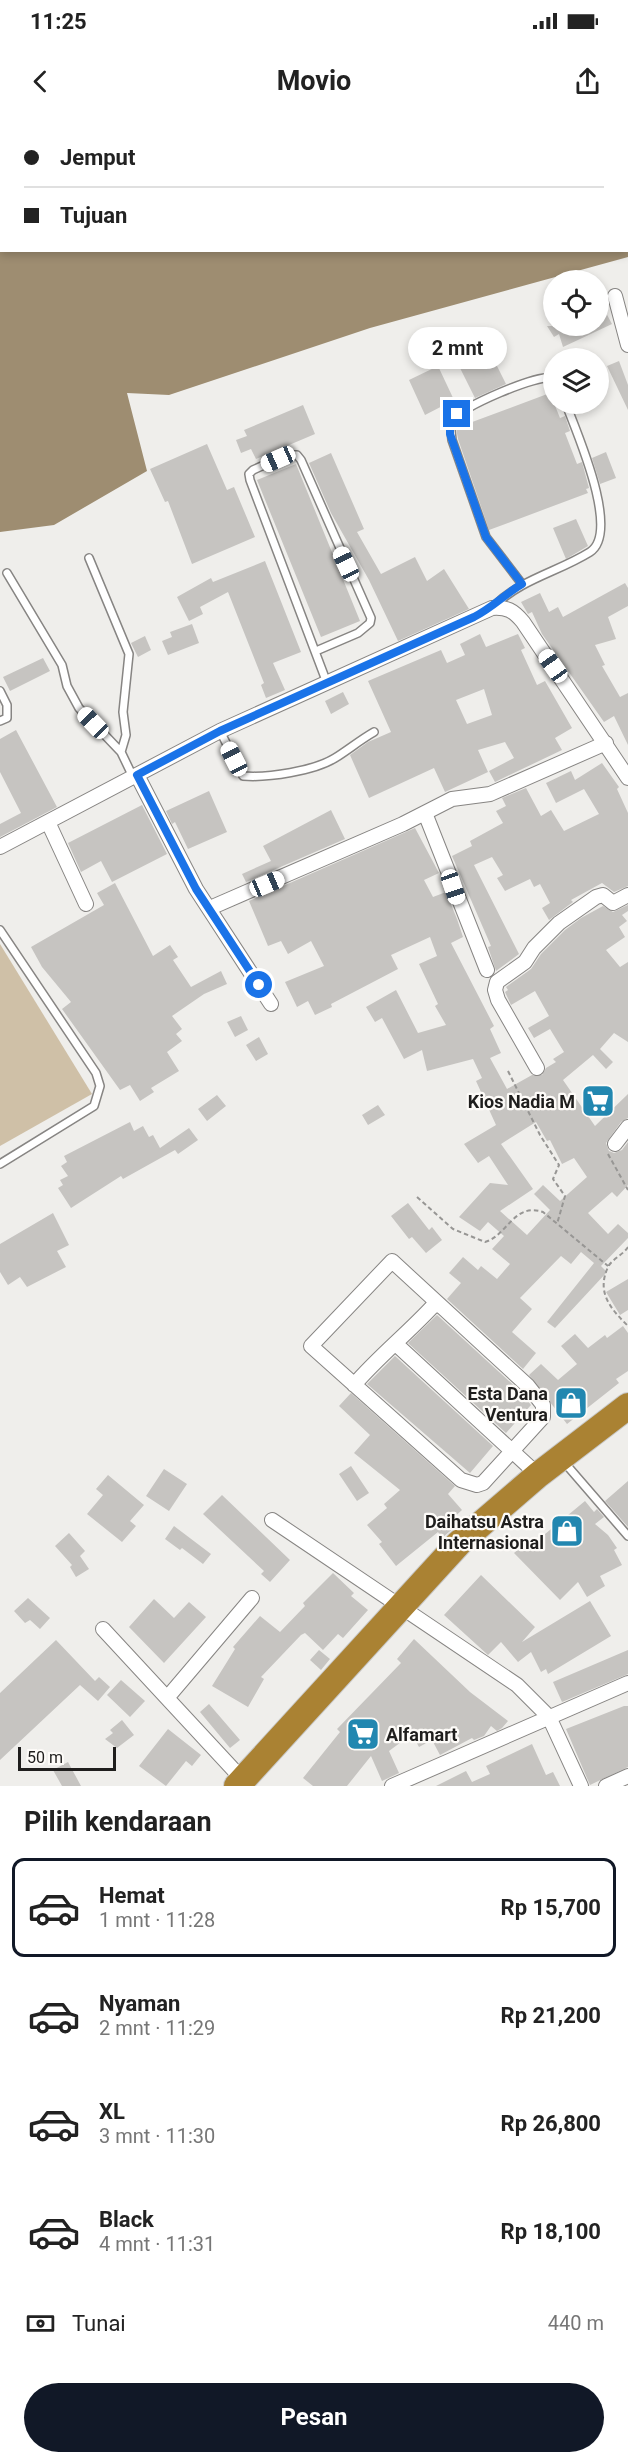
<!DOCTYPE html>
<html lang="id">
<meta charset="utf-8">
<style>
:root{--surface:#fff;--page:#f6f6f6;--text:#222;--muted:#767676;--line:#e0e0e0;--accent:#111827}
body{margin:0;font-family:Roboto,sans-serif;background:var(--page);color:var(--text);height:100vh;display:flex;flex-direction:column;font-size:22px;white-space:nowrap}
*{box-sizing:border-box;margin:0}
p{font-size:20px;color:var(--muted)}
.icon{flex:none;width:33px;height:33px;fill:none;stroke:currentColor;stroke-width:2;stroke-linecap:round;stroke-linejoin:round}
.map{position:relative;height:1666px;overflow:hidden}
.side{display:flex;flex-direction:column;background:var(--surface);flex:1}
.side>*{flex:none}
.top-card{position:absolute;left:0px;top:0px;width:628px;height:132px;box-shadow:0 3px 9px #0003;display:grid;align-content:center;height:132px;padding:0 24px;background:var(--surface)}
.tools{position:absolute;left:543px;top:150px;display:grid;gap:12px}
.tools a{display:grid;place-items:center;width:66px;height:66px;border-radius:50%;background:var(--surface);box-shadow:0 3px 9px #0003;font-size:30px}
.scale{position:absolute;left:18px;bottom:15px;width:98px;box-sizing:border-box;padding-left:6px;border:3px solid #1f1e1d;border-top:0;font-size:16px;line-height:21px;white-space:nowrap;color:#1f1e1d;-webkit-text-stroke:4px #fdfbf8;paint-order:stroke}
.end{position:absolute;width:27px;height:27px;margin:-14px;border:8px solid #1a73e8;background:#fff;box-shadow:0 0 0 3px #fff}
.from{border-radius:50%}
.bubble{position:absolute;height:42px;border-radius:21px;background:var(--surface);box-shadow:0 3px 9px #0003;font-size:20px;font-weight:700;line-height:42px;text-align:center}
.car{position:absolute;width:18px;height:36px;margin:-18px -9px;border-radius:8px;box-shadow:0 0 4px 2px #0007;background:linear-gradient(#fff 24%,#345 0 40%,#fff 0 76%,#345 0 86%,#fff 0)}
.top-card b{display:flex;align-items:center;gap:21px;height:57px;font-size:22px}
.top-card b+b{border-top:2px solid var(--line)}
.top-card i{width:15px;height:15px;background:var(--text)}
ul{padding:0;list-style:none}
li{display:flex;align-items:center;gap:18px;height:99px;margin:0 12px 9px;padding:0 12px;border:3px solid transparent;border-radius:12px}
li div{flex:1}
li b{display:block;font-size:22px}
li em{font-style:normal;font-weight:700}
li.on{border-color:var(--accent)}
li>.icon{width:54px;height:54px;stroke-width:1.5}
h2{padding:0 24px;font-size:27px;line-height:72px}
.pay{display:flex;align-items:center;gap:15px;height:66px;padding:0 24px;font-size:22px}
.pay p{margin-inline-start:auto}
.action{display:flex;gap:12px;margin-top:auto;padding:12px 24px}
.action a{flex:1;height:69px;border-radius:36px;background:var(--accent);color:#fff;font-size:24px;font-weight:700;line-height:69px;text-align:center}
.status{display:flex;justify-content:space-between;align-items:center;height:42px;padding:0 30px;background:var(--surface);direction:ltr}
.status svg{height:16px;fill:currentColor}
header{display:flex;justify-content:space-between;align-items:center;height:78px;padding:0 24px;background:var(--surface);font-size:27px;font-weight:700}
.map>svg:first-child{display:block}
</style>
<div class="status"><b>11:25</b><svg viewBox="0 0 49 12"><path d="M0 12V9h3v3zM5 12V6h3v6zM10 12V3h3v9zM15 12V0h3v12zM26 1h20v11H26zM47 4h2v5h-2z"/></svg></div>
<header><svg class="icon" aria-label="back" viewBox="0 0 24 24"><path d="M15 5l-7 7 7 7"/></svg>Movio<svg class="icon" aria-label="share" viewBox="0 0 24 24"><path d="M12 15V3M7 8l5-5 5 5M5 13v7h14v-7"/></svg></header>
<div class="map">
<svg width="628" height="1666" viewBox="0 0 628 1666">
<rect width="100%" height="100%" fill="#efeeeb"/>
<path fill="#cfc0a7" d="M0,824L92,974L0,1026Z"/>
<path fill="#9e8d71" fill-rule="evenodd" d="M0,0H628V137L370,208L169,275L127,273L147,351L54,405L0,412ZM2,2H627V130H2Z"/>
<path fill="#c6c4c1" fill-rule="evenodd" d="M598,178L612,204L563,227L559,214L554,217L547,206H598Z
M485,222L506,264L475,278L455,238Z
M619,241L628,265V290L607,246Z
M438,246L454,280L425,295L409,260Z
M550,273L560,298L565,296L570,311L565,313L577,344L582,342L589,368L586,369L588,373L489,410L458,319L456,308Z
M303,285L315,314L256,339L251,329L241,333L236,320L247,316L244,310Z
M207,324L227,370L234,367L255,417L192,444L168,381L165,382L150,349Z
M606,332L616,358L600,364L592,338Z
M331,333L364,409L357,412L381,454L415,437L427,461L444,449L469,489L398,521L369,460L331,393L309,343Z
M296,344L360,501L321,517L257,360Z
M576,399L588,426L566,439L553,408Z
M265,441L301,532L273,543L285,570L266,578L261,565L264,563L228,472L200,487L203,494L189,501L177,477L211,458L213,462Z
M625,463L628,468V486L608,497L616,519L595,525L605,545L602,546L620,577L628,573V625L614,596L604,602L542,514L532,492L528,494L521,482L540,473L549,492L558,487L563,497Z
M192,504L199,523L168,535L162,521L172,517L170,512Z
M480,514L486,527L518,514L525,528L521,530L537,565L545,561L572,608L555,618L562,630L495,662L489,651L514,638L505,622L478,630L488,652L445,672L434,648L369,678L350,635L368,622L391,612L368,561L441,530L447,543L465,535L460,524ZM484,569L492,595L467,604L456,580Z
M145,516L151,530L138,537L131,523Z
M43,538L50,551L10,571L3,557Z
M343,572L349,584L331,594L325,581Z
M16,610L57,687L0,717V704L21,693L0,652V619Z
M602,643L619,667L617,669L628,693V766L614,772L602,763L571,780L573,782L549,800L542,788L550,783L540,764L534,767L530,759L505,771L497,758L503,755L492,737L474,745L519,834L496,851L488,827L491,826L452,736L472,726L470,721L503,703L496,691L506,686L502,678L526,668L541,696L551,690L564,711L599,694L584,669L556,683L546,663L571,651L575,660Z
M209,671L227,712L188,729L175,702L172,704L166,691Z
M142,685L167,734L112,762L101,741L81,752L68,723Z
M331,690L345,719L246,762L242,754L271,741L263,726Z
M415,708L439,753L424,760L433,777L446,772L457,799L463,817L451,823L494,906L490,909L501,933L490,938L507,969L532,955H542L546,948L556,942L553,939L564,932L550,909L534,918L528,908L549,896L535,871L511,885L505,872L508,870L506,867L531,849L541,834L565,810L581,798L603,786L613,792L628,785V791L622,795L627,801L619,807L625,817L606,830L620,847L628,842V922L614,913L600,929L613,942L606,949L593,935L563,960L595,1006L628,974V998L621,1002L606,1023L609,1031L614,1033L622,1030L628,1022V1065L617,1077L612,1072L588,1093L608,1114L618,1104L628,1113V1118L601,1146L607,1152L555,1208L547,1202L594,1143L581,1132L571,1144L561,1136L520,1178L532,1189L512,1212L536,1233L523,1249L447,1179L461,1163L449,1153L463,1137L478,1150L481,1146L497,1159L510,1144L492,1129L504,1116L488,1102L480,1111L459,1097L490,1063L508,1065L489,1036L478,1043L464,1024L496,1005L476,961L482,958L473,939L427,951L422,930L404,939L382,898L375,902L366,887L396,870L418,913L446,905L435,886L438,884L419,844L437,836L430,817L391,835L398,849L331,884L332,887L315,895L308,881L297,887L285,862L324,846L311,821L288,834L281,821L268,826L249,781ZM536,1002L547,1021L550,1020L562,1044L574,1038L587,1057L560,1081L543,1065L534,1074L550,1090L527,1115L500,1091L533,1069L501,1024Z
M115,763L153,836L170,825L178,837L173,840L191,867L221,851L227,864L204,874L172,896L182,909L176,914L182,921L167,932L179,951L151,968L154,972L140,981L130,965L120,970L62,889L71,882L42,847L31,827L104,785L97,773Z
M241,896L248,910L235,917L227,902Z
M259,917L268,934L256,941L246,925Z
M217,975L226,986L207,1001L198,989Z
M378,985L385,995L368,1005L362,995Z
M130,1002L134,1011L143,1006L149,1017L153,1015L160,1028L189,1008L198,1020L178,1034L175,1030L123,1059L121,1056L71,1088L58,1068L63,1065L60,1060L68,1056L61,1046L67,1042L64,1036Z
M408,1083L429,1110L432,1107L442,1120L426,1133L412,1117L409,1119L391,1096Z
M53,1093L69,1125L57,1131L66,1147L27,1167L20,1157L8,1165L0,1152V1124Z
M628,1159V1190L620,1195L606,1172Z
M437,1195L521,1272L531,1285L506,1313L408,1223Z
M623,1206L628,1213V1251L616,1259L619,1263L567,1304L529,1255L541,1244L558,1260L577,1244L561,1226L575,1214L588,1228L605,1215L607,1218Z
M395,1236L493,1326L470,1353L367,1264Z
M351,1273L455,1366L448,1374L462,1390L451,1400L456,1406L442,1418L438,1412L396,1446L379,1424L382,1422L367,1405L387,1388L384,1384L400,1370L354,1333L370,1315L339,1286Z
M351,1346L369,1373L357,1381L339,1354Z
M164,1349L187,1364L169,1391L146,1376Z
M108,1355L144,1385L130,1401L136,1406L122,1422L87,1394L103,1375L96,1369Z
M628,1361V1407L605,1381Z
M222,1375L290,1440L270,1462L261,1454L264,1451L203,1394Z
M585,1381L594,1392L597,1389L604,1397L595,1404L608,1415L617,1428L614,1430L622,1445L600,1456L605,1466L587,1477L578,1462L560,1480L514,1433L529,1419L533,1424Z
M174,1406L211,1434L203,1444L182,1428L180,1430L165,1419Z
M69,1413L85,1431L80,1436L89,1449L76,1457L70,1447L72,1445L55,1426Z
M333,1453L354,1473L351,1476L368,1490L343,1518L338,1514L323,1530L305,1513L301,1515L261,1557L264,1559L248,1587L212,1566L235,1529L233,1527L260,1496L280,1512L305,1486L303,1483Z
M481,1455L535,1507L522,1522L590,1481L611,1516L548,1554L546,1549L541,1552L531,1532L518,1542L501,1522L488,1535L444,1495Z
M28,1478L50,1498L40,1509L30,1500L25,1503L14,1491Z
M154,1479L174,1498L189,1482L206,1497L164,1543L129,1507Z
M414,1519L470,1572L508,1601L502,1608L497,1611L491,1606L484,1616L474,1620L472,1618L440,1635L432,1620L419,1627L412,1614L389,1631L399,1653L382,1661L371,1636L347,1666H313L303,1658L340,1612L337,1609L401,1543L397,1539Z
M56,1520L95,1561L99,1557L110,1567L98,1581L80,1565L0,1640V1573Z
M319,1530L330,1539L321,1550L310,1540Z
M628,1530V1554L562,1582L553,1562Z
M121,1560L145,1581L130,1597L107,1575Z
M209,1584L240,1620L230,1628L200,1592Z
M624,1586H628V1647L590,1665L566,1609Z
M122,1600L134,1615L117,1628L105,1619L113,1613L110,1610Z
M168,1609L201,1635L192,1646L186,1641L166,1666L139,1646Z
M532,1624L546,1655L553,1652L560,1666H436L466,1651L472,1662L490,1654L486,1646Z
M68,1642L81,1666H62L53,1650Z"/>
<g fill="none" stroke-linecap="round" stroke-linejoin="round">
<g stroke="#878583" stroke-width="10">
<path id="lane" d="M89,438L129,534L123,592L126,615L121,632
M7,453L62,545L67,566L79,588L121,632L133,657
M522,464L486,417L452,320L450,301C459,288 539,253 554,258
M494,486C521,459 558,452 590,432C621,412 576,311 566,284
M316,531L358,513L370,503L371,498L301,340L297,335H286L253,350L249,354L250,360L327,563
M0,571L7,585V598L0,601
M220,611L243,656C268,658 314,651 335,638C348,630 360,620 374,612
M0,810L96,953L100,966L94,986L0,1044
M564,1342L628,1416"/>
</g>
<g stroke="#878583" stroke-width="16">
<path id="street" d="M615,176L628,225
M137,655L196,769L271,884
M425,693L487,850
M48,702L86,784
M0,727L220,611L492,488C507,487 513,490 523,502L628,658
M210,788L403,704L452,679L490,674L606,623
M537,948L498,880L495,870L497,862L525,842L534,828L559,803L596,777L603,775L613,783L628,775
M615,1024L628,1007
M392,1141L528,1266L543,1285V1297L483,1363L477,1365L461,1360L311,1226Z
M397,1225L538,1355
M354,1265C378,1237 407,1214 433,1186L440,1185
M272,1400L517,1565L549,1597L581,1666
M103,1509L243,1660
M167,1578L252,1478
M392,1666L628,1563
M606,1666L628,1656"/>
</g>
<g stroke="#c9c9c9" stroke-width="28">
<path id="highway" d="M237,1666L459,1423L538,1355L628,1286"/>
</g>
<path stroke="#979694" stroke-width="2" stroke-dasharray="4.5 3" stroke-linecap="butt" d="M508,951L540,1015L559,1045L553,1059L565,1076L557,1104
M608,1034L628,1070
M417,1077L453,1109L485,1122C507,1116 514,1082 543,1092L608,1146
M628,1127C623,1135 612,1139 608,1147C596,1173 611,1189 628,1206"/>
<use href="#lane" stroke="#fff" stroke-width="7"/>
<use href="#street" stroke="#fff" stroke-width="14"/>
<use href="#highway" stroke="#aa8233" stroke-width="26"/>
</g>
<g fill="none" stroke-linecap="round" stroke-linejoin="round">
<path stroke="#1a73e8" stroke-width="8" d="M259,865L196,769L137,655L220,611L474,497C492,488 505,474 522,464L486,417L450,314V301L457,294"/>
</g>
<defs>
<g id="supermarket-square" transform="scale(1.725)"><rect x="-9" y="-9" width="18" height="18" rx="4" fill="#2287b0" stroke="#fdfbf8"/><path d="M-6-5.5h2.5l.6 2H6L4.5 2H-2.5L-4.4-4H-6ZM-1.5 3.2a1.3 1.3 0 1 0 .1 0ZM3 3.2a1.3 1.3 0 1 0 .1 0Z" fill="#fff"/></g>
<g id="shop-square" transform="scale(1.725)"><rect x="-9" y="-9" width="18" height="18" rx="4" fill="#2287b0" stroke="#fdfbf8"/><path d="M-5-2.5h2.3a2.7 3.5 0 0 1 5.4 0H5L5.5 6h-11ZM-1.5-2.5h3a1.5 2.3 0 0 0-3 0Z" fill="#fff"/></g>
</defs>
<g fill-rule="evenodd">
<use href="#supermarket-square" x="598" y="981"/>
<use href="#shop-square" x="571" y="1283"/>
<use href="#shop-square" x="567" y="1411"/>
<use href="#supermarket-square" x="363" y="1614"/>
</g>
<g text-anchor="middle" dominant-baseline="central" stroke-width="4.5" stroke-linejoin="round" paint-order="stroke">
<g font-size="18" font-weight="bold" fill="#1f1e1d" stroke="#fdfbf8" text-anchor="end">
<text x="575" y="981">Kios Nadia M</text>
<text x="548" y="1273">Esta Dana<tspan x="548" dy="21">Ventura</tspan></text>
<text x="544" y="1401">Daihatsu Astra<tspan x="544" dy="21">Internasional</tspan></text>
<text x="386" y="1614" text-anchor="start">Alfamart</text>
</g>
</g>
</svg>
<div class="tools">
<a><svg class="icon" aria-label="locate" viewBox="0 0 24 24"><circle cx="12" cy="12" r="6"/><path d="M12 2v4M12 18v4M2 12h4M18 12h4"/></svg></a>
<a><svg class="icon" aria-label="layers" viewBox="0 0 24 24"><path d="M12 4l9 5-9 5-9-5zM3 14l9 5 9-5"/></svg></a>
</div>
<div class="scale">50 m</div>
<i class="end from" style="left:259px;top:865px"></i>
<i class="end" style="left:457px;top:294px"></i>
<div class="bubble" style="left:408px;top:207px;width:99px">2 mnt</div>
<i class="car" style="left:278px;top:339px;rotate:246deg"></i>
<i class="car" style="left:346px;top:444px;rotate:335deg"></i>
<i class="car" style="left:553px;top:546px;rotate:325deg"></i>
<i class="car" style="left:93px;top:603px;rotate:316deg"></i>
<i class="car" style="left:234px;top:639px;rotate:333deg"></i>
<i class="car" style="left:267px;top:764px;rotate:67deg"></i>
<i class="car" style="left:453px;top:767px;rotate:161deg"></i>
<div class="top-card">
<b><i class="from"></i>Jemput</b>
<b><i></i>Tujuan</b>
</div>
</div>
<section class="side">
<h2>Pilih kendaraan</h2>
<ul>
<li class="on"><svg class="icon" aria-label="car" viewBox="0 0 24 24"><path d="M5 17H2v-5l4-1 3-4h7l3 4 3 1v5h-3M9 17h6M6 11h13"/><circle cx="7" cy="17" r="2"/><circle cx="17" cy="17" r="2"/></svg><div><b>Hemat</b><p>1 mnt · 11:28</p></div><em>Rp 15,700</em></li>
<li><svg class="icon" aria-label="car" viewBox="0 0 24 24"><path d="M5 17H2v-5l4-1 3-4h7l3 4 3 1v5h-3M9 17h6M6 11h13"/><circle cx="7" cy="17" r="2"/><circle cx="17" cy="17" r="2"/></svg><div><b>Nyaman</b><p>2 mnt · 11:29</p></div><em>Rp 21,200</em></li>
<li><svg class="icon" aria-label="car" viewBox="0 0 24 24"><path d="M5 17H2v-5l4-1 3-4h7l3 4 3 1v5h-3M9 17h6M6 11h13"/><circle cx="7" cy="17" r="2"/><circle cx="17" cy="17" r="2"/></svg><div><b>XL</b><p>3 mnt · 11:30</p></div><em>Rp 26,800</em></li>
<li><svg class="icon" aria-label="car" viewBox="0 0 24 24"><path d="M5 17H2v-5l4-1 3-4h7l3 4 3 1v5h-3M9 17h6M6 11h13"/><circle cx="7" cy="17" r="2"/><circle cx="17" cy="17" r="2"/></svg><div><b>Black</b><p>4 mnt · 11:31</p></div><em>Rp 18,100</em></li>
</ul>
<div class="pay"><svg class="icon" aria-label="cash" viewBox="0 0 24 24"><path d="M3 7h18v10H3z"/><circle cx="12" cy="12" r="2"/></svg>Tunai<p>440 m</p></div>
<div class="action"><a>Pesan</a></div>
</section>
